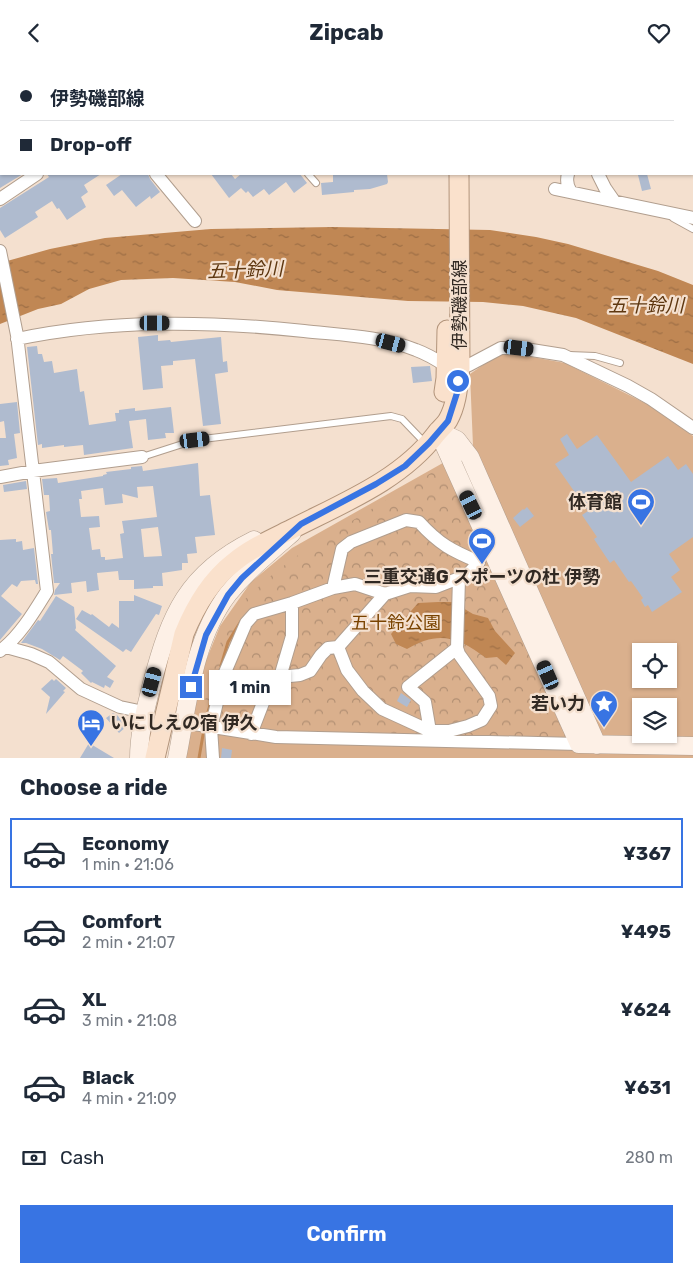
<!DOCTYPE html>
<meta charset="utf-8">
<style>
:root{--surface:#fff;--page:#f6f6f7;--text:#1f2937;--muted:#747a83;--line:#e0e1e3;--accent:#3874e3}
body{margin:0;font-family:Rubik,"Noto Sans JP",sans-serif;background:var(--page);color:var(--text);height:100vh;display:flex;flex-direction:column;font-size:19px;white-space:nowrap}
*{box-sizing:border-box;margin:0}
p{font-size:16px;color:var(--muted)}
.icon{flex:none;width:28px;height:28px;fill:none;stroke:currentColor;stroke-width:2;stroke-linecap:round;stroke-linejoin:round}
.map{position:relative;height:693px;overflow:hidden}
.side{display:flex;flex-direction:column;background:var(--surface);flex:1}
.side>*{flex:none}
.top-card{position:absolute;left:0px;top:0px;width:694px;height:110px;box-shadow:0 1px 4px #0004;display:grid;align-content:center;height:110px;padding:0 20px;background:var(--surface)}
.buttons{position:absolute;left:632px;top:578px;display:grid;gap:10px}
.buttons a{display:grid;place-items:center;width:45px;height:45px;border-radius:0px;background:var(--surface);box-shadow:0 1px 4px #0004;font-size:25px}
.end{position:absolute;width:22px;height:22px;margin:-11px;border:6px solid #3874e3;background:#fff;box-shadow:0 0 0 2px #fff}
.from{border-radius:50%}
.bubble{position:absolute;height:35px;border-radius:0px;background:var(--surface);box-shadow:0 1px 4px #0004;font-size:16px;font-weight:700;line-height:35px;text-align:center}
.car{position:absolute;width:15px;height:30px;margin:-15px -8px;border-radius:6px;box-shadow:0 0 4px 1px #0007;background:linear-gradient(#222 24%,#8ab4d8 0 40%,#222 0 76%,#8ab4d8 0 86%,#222 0)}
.top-card b{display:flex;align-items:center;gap:18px;height:48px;font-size:19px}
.top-card b+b{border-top:1px solid var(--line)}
.top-card i{width:12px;height:12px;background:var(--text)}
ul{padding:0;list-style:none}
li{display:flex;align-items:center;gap:15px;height:70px;margin:0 10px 8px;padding:0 10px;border:2px solid transparent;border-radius:0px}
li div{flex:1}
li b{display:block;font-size:19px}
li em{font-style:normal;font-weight:700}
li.on{border-color:var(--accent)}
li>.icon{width:45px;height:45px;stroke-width:1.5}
h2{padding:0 20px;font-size:22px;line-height:60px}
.pay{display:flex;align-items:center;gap:12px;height:55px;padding:0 20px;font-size:19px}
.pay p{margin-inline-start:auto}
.action{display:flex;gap:10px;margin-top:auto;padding:10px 20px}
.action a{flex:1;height:58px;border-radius:0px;background:var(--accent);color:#fff;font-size:20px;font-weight:700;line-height:58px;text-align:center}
header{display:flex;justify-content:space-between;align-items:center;height:65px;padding:0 20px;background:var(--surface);font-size:22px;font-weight:700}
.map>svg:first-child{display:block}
</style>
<header><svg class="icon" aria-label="back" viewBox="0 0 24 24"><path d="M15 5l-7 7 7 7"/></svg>Zipcab<svg class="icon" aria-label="heart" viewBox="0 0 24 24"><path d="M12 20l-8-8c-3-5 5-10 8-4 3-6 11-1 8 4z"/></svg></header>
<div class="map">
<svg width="693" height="693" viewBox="0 0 693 693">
<defs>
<pattern id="park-crowns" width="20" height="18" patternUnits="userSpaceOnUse" patternTransform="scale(1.25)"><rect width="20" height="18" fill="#dab08d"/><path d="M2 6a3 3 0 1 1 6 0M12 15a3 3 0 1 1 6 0" fill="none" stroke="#b18f73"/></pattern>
<pattern id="water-ripples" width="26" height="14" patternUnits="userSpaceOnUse" patternTransform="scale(1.25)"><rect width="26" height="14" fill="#c08754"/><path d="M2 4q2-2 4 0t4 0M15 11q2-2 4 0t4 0" fill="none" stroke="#9d6e45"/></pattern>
</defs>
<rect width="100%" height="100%" fill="#f4e0cf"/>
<path fill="#dab08d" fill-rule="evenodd" d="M510,288L565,298L647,339L693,371V693H185L201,608L220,561L251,517L292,483L473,381L470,309L496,291ZM641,586H669V614H641ZM641,641H669V669H641Z"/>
<path fill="url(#park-crowns)" d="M441,404L460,434L568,671L563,675L253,662L202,651L214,590L243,536L274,508L312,480L431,408Z"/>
<path fill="url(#water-ripples)" d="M333,162L490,165L536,172L568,179L658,206L693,220V299L576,253L523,241L483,237L408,236L277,225L235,217L173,213L121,215L89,224L61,239L38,244L0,259V198L50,184L105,173L211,164Z
M438,537H453L473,549L488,553L495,566L515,588L506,600L497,592L486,593C459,572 438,565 407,584L396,579L391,569L418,538Z"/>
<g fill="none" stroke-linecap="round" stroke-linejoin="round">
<path stroke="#c08754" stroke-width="3" d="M221,601L228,577L241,556
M206,654L212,633
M199,693L203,670"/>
</g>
<path fill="#afbbcf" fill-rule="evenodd" d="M0,109H23L0,123Z
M47,109H101L84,120L88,127L81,132L86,142L67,155L59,143L57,144L52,136L35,147L38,152L5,173L0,165V143L49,112Z
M122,109H148L150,114L160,127L151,134L150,131L136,142L122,125L114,131L106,120Z
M211,109H231L235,114L241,109H300L307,118L294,128L286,117L269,130L264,124L253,132L248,126L246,128L241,123L229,133Z
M333,109H387L388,117L387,119L370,124L354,125V127L322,130L321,118L333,117Z
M647,109L651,124L642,126L638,110Z
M158,270V276L170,275L171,277L221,272L223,297L227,296L228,307L215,309L221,359L203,361L195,294L173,296V300L161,301L163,323L143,325L138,272Z
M37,281L38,289H42L44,297L52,296L54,308L77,304L80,327L84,326L89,360L116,356L115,348H119V345L135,343V346L171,342L174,368H165L166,373L148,375L146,354L129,356L133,383L84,390L83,380L64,382V380L42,383V379L38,380L27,282Z
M430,301L432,316L413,318L411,302Z
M17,337L20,368L14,369L17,393L8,395L9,400L0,401V373H6L4,356L0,357V339Z
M567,369L577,384L597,370L631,417L668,391L678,405L686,399L693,409V472L669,489L680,505L671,512L682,527L652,547L648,540L645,542L641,535L643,533L631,516L629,517L614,495L610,498L594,474L597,472L582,450L588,446L555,399L569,390L560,374Z
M198,398L200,431L210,430L215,470L195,472L197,488L187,489L188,498H182V505L162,508L163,521H153V523L134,524V515H119L118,506L97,508L99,525L87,527L86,516L71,518L72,528L54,530L55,525L60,518H54L51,489H53L51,465H49L46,447L50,446L49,430H44L42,414L57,413L58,418L103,411V410L107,409L106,407L131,404V402L142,401L143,406ZM153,421L157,452L122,456L124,468L120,469L123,493L105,495V492H101L100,484L92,485L89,463L100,462L99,451L81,452L79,434H82L81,426L103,423L105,440L123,438L122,429L138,433L137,422ZM158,462L162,491L144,492L141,464Z
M26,416L27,424L4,427L3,420Z
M527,442L534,451L520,462L513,453L523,444L524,445Z
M16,474V477L22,476L23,485L34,483L38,519H36L35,515L21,516L17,522L12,519L1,531L22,549L0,575V475Z
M134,530L162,541L159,550L156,549L131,587L126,584L123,587L76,554L82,545L91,550L92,549L109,562L112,558L119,563V536H134Z
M56,531L74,542L76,563L75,565L116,601L107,612L114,616L110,623L105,620L104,623L92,617L91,618L81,608L83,606L63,591L60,595L42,584L26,578H21L38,555L40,556Z
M52,614L54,616L56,614L66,623L63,626L65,627L46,649L50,632L41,624Z
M401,628L411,635L407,642L397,636Z
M113,648L117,650L127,661L119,668L106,653Z
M89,678L114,693H80Z
M222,683L232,685L231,693H221Z"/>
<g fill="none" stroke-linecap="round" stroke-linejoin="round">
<g stroke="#b19e8e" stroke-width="8">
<path id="lane" d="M222,0L223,1
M308,109L316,118
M673,153L693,164
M569,290L595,291L620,298
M142,392L195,375L391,351L402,354L426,379"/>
</g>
<g stroke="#b19e8e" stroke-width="14">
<path id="street" d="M4,0L5,1
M44,1L46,0
M180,1L181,0
M529,1L531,0
M615,1V0
M658,1V0
M692,10H693
M692,65L693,66
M156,109L195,156
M568,109C566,116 567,121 571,127
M598,109L605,123L614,136
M555,124L693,153
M0,134L37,109
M0,186L17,270L47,526C34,547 20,571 0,586
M17,274C112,254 208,256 304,266C341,270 381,271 416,285C427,289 437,295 446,301
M460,303L469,300L501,283H519L563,290L628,321L651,334L693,363
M0,412L33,406L142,392
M459,513L457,583L459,589L489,631L491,641L482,655L468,661L449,666H430L382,644L363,626L347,605L338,582L385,529L410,521L436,522L467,510L479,497L482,472L486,470
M333,523L355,519L385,529
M6,582L31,589L49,597L81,624L120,642L139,646
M280,612L292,571V538
M188,658L276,672L579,679
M251,669L271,617L280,612L300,610L310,606L321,590L328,583L338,582
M431,672L425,637L408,622L457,583
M213,693L211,663L223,612L246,558L254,549L292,538L333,523L342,484L351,477L406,455L419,457C439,479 452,486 479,497"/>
</g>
<g stroke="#b19e8e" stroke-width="19">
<path id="secondary" d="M438,366L579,679L693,681
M438,366L457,375L470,392L597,680
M139,693C139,667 146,643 152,618C170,550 187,508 254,475
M177,693C188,638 193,575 228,529C247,506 270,487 292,468"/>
</g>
<g stroke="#b2947b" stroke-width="21">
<path id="primary" d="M448,1V0
M444,327L446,313L447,265
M155,693L184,569C195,542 210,516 233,498C251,483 272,474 292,464C343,438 401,415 436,369C440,364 445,360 448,355C457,339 458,320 460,303L459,109"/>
</g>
<use href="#lane" stroke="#fff" stroke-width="6"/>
<use href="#street" stroke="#fff" stroke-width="12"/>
<use href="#secondary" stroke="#fdf0e6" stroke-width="18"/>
<use href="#primary" stroke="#fae1cc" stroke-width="19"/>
</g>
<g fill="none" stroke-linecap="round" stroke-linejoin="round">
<path stroke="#3874e3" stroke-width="6" d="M191,622L206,570L228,530L242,513L301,459L376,419L405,401L429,378L448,356L457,328L458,316"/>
</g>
<defs>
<g id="stadium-pin" transform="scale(1.4375)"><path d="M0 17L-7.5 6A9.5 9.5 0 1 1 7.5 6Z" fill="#3874e3" stroke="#f4e0cf"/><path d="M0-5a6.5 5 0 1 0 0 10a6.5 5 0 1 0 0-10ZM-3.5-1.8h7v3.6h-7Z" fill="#fff"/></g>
<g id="sight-pin" transform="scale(1.4375)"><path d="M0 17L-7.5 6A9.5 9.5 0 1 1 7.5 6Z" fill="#3874e3" stroke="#f4e0cf"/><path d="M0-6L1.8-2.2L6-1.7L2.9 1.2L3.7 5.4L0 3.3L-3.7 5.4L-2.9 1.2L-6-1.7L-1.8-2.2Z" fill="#fff"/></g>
<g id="hotel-pin" transform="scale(1.4375)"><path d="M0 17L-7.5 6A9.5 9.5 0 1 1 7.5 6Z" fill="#3874e3" stroke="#f4e0cf"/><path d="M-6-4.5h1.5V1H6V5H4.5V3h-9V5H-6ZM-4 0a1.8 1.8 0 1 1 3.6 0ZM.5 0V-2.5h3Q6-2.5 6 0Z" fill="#fff"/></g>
</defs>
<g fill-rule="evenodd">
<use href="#stadium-pin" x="641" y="437"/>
<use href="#stadium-pin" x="482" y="476"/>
<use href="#sight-pin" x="604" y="639"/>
<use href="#hotel-pin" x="91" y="658"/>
</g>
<g text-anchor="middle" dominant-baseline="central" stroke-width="4.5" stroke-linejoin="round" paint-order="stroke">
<g font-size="18" fill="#312923" stroke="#f4e0cf">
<text transform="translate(460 240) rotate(-90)">伊勢磯部線</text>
</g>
<g font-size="18" font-weight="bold" fill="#312923" stroke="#f4e0cf" text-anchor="end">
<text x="622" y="437">体育館</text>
<text x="482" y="512" text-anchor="middle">三重交通G スポーツの杜 伊勢</text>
<text x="585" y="639">若い力</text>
<text x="110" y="658" text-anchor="start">いにしえの宿 伊久</text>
</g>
<g font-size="18" fill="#794300" stroke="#f4e0cf">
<text x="396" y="558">五十鈴公園</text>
</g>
<g font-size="19" font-style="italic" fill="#5e3710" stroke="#f4e0cf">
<text transform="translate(245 205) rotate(-2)">五十鈴川</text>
<text x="646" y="240">五十鈴川</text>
</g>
</g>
</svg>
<div class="buttons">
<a><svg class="icon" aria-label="locate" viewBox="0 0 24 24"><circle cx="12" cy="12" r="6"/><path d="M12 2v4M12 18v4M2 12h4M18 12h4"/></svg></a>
<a><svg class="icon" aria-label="layers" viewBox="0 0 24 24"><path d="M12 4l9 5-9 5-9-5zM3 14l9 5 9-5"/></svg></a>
</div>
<i class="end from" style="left:458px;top:316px"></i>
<i class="end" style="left:191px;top:622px"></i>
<div class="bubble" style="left:209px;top:605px;width:82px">1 min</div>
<i class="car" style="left:155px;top:258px;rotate:90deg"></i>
<i class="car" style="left:391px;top:278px;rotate:105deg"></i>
<i class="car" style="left:519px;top:283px;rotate:97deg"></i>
<i class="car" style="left:195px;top:375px;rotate:83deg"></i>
<i class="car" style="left:471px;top:440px;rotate:334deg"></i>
<i class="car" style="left:548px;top:610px;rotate:336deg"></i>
<i class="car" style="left:152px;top:617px;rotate:15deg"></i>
<div class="top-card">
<b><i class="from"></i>伊勢磯部線</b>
<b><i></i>Drop-off</b>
</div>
</div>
<section class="side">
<h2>Choose a ride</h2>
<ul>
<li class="on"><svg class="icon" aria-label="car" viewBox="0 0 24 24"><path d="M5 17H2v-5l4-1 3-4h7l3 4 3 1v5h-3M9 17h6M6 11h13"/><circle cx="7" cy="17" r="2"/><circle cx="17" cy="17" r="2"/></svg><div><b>Economy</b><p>1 min · 21:06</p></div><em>¥367</em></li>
<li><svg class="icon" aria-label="car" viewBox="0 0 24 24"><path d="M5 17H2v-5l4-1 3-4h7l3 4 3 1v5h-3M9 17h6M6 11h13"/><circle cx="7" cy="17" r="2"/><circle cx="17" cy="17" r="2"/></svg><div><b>Comfort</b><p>2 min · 21:07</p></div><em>¥495</em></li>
<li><svg class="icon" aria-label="car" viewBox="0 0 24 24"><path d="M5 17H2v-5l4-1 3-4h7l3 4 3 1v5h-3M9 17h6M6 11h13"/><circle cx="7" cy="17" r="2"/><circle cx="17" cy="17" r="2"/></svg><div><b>XL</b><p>3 min · 21:08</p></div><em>¥624</em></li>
<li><svg class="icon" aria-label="car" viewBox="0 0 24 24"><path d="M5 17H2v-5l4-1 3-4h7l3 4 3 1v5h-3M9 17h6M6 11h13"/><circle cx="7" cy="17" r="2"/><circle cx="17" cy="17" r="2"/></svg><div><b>Black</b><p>4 min · 21:09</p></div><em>¥631</em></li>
</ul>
<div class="pay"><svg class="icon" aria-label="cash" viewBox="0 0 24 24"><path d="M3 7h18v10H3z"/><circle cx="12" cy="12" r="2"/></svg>Cash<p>280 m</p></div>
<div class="action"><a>Confirm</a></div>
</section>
